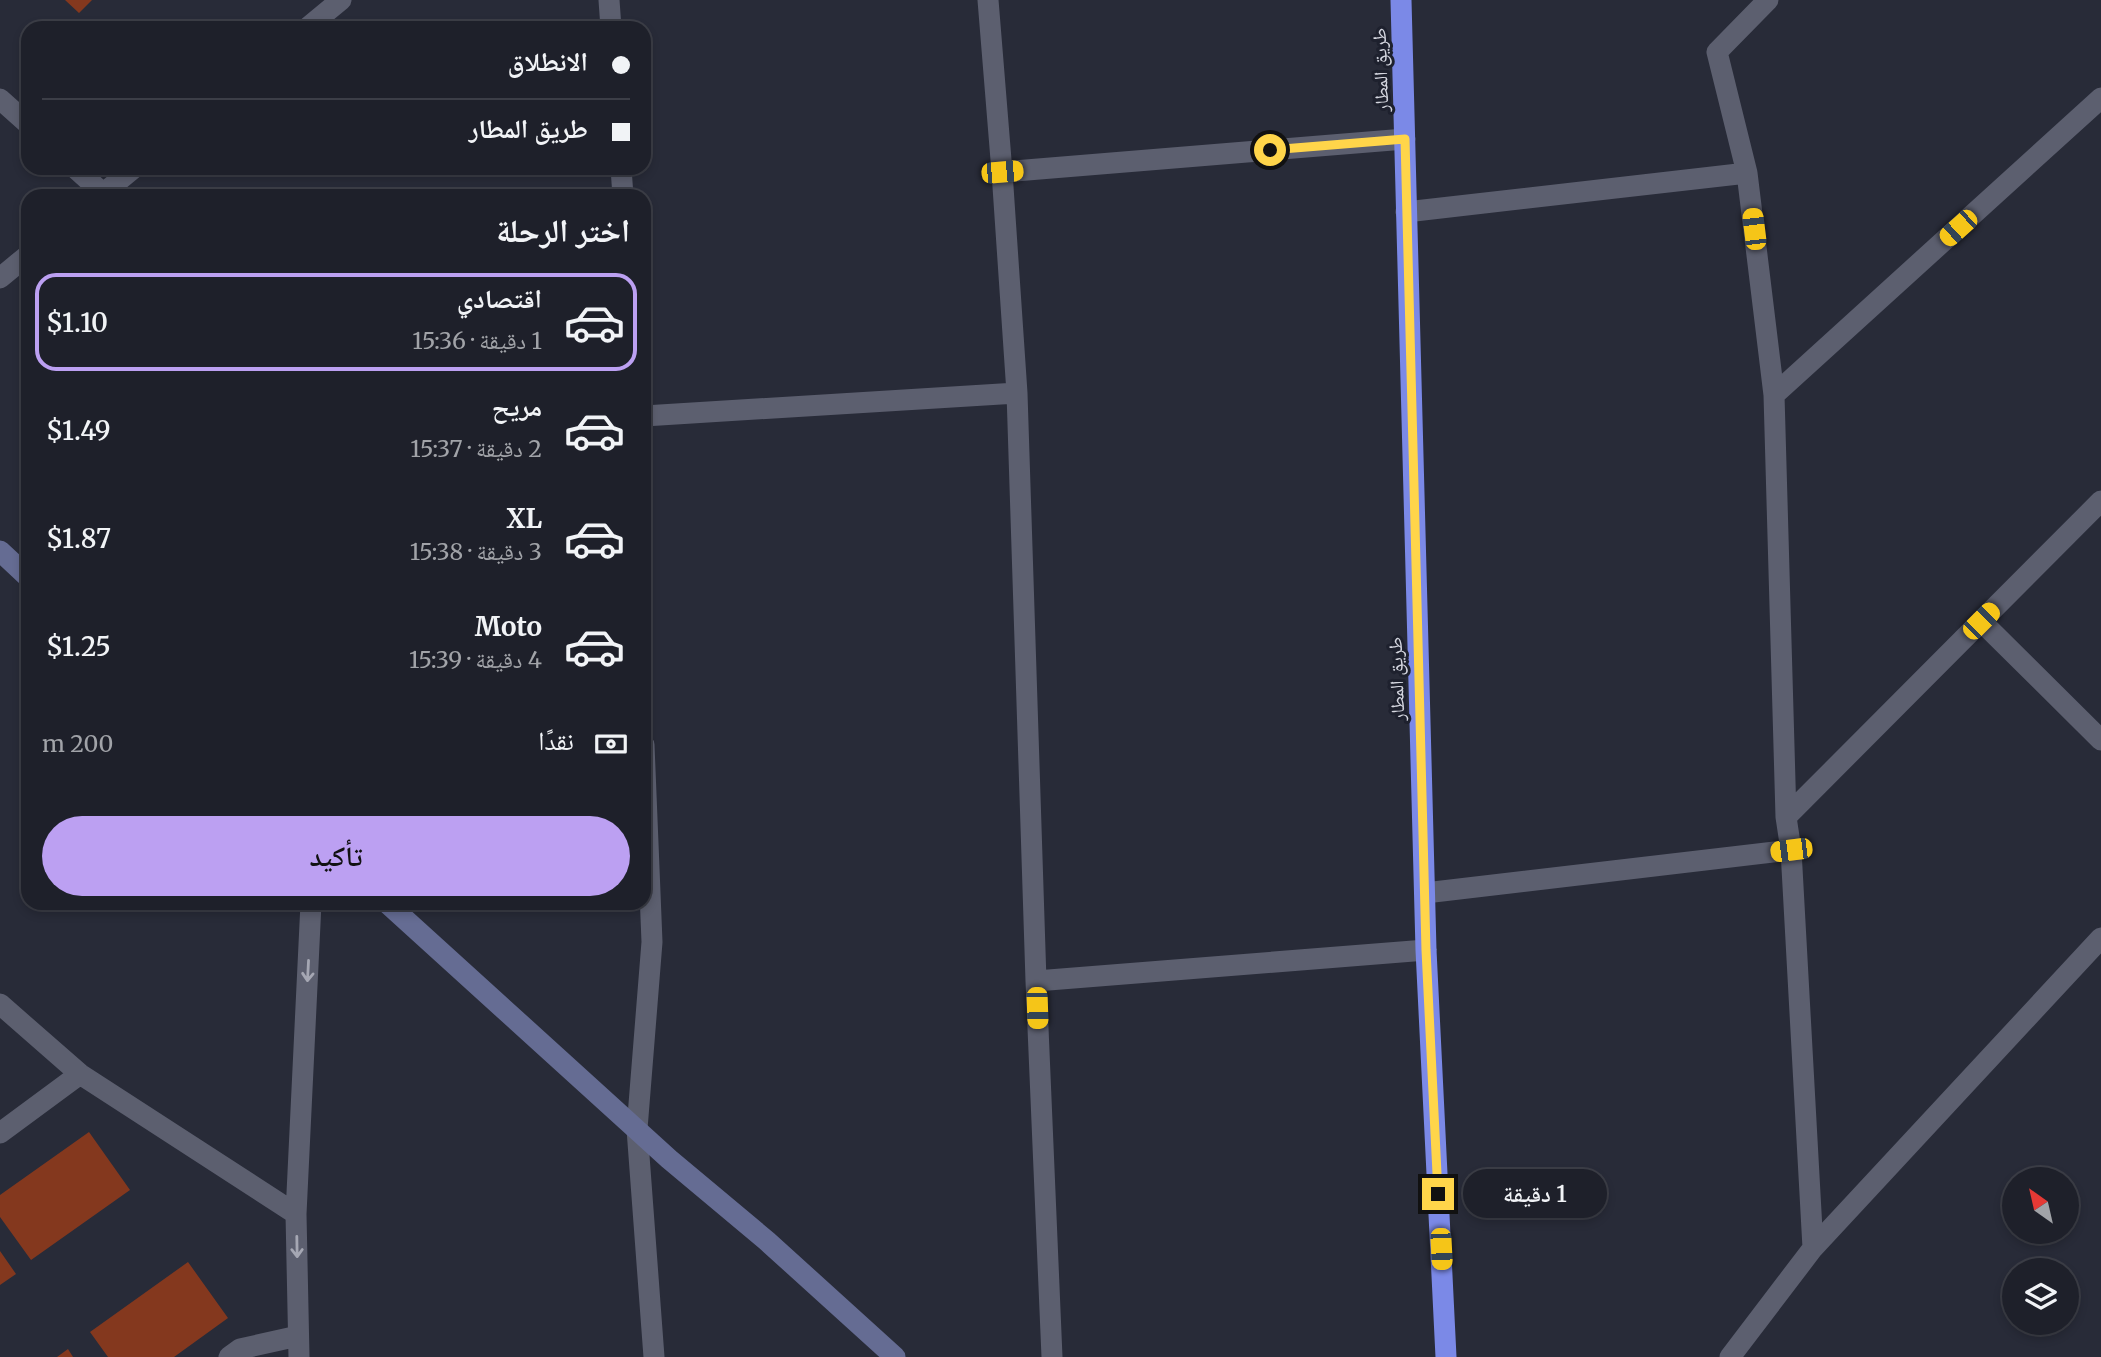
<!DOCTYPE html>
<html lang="ar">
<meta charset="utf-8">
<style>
:root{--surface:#1e202a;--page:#262832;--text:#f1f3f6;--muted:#a1a3a8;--line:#3c3e47;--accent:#bca0f2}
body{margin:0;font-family:Merriweather,"Noto Naskh Arabic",serif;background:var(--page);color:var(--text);direction:rtl;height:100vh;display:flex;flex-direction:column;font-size:26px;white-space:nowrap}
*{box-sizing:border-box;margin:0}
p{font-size:23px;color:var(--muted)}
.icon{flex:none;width:38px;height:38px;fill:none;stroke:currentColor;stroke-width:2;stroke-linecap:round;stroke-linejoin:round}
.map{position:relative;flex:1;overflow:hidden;direction:ltr}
.drawer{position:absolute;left:21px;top:189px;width:630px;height:721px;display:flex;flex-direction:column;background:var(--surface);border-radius:21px;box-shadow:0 4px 10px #0003,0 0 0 2px var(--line);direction:rtl}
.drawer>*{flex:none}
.banner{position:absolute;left:21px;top:21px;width:630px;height:154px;border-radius:21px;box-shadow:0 4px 10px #0003,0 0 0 2px var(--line);direction:rtl;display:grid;align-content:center;height:154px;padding:0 21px;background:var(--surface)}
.needle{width:46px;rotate:326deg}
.controls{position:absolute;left:2002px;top:1167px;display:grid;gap:14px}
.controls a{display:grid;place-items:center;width:77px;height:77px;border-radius:50%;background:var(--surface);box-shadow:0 4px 10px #0003,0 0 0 2px var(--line);font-size:35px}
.end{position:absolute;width:32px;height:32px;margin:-16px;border:9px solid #ffd54a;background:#111;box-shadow:0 0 0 4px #111}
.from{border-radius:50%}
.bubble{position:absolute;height:49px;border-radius:24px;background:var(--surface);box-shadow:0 4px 10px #0003,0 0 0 2px var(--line);font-size:23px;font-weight:600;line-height:49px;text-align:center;direction:rtl}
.car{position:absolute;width:21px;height:42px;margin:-21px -10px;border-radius:9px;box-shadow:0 0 5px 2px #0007;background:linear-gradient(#f5c518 24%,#345 0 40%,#f5c518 0 76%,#345 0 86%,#f5c518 0)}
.banner b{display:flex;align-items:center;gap:24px;height:66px;font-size:26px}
.banner b+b{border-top:2px solid var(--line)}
.banner i{width:18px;height:18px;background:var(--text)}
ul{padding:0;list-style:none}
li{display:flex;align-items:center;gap:21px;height:98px;margin:0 14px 10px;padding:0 7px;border:4px solid transparent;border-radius:21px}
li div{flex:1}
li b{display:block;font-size:26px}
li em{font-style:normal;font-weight:600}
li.selected{border-color:var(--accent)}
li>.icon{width:63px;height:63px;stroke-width:1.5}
h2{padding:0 21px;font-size:32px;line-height:84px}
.pay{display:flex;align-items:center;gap:18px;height:77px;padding:0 21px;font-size:26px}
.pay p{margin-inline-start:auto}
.action{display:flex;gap:14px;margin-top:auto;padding:14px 21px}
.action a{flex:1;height:80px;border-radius:42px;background:var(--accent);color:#111;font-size:28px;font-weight:600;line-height:80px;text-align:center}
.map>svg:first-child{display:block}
</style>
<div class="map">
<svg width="2101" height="1357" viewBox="0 0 2101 1357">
<rect width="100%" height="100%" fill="#282b38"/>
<path fill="#84381e" d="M65,0H92L79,13Z
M89,1132L130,1190L31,1260L0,1217V1195Z
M0,1251L16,1274L0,1285Z
M188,1262L228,1318L174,1357H108L90,1332Z
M68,1349L73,1357H57Z"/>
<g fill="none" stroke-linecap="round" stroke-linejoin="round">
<path stroke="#5c5f6f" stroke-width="21" d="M609,0L611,28
M988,0L1002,172L1017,393L1036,981L1052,1357
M1768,0L1717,52L1747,173L1774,395L1786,817L1791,850L1813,1248
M307,28L341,0
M0,99L28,124
M75,168L106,196
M621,168L623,196
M1002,172L1405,139
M100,196L134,168
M1406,212L1747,173
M0,278L28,255
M1774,395L2101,98
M644,416L1017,393
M1981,621L2101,740
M644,745L652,942L637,1129L654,1357
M1786,817L2101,501
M1425,893L1791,850
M1036,981L1426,950
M0,1004L80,1074L296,1214
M0,1133L80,1074
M229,1357L240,1349L298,1336
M299,1357L296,1214L311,903
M1730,1357L1813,1248L2101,938"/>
<path stroke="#656c93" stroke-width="21" d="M0,551L28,577
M387,903L669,1159L767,1241L895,1357"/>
<path stroke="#7b89e7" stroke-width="21" d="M1401,0L1426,950L1446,1357"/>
</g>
<defs><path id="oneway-shaft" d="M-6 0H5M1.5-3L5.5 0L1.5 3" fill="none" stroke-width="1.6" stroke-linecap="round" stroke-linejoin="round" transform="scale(1.75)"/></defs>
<g stroke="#a5a7b3">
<use href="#oneway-shaft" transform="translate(308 971) rotate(93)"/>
<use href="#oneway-shaft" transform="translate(297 1247) rotate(89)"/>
</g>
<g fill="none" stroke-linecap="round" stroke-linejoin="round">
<path stroke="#ffd54a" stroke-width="9" d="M1270,150L1405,139L1426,950L1438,1194"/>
</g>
<g text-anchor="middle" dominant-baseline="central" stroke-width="6" stroke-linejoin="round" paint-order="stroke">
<g font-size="19" fill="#d5d7e0" stroke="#1e212e">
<text transform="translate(1380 70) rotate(-92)">طريق المطار</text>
<text transform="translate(1396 679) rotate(-92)">طريق المطار</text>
</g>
</g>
</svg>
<div class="controls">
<a><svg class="needle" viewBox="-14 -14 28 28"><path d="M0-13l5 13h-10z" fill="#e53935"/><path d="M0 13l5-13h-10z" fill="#a1a3a8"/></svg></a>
<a><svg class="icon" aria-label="layers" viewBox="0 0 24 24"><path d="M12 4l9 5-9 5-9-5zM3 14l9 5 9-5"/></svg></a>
</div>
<i class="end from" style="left:1270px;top:150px"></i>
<i class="end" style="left:1438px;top:1194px"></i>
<div class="bubble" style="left:1463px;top:1169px;width:144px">1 دقيقة</div>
<i class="car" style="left:1002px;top:172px;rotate:85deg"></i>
<i class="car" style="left:1958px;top:228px;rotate:228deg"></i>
<i class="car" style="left:1754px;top:229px;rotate:353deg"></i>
<i class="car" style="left:1981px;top:621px;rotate:45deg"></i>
<i class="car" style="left:1791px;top:850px;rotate:263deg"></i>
<i class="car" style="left:1037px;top:1008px;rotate:178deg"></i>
<i class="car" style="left:1441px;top:1249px;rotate:177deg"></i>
<div class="banner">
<b><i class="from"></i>الانطلاق</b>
<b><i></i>طريق المطار</b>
</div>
<section class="drawer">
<h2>اختر الرحلة</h2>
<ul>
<li class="selected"><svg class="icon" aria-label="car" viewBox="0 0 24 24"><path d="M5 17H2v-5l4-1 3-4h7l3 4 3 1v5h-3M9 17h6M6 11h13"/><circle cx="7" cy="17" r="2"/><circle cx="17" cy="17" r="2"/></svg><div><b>اقتصادي</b><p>1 دقيقة · 15:36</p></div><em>$1.10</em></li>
<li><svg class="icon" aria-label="car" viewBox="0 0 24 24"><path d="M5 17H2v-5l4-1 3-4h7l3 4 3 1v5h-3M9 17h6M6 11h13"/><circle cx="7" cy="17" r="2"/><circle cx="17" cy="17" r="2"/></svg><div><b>مريح</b><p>2 دقيقة · 15:37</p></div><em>$1.49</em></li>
<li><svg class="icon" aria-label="car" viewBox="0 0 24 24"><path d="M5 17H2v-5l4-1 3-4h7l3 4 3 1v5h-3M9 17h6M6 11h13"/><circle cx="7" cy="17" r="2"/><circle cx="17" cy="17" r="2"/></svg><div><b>XL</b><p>3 دقيقة · 15:38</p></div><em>$1.87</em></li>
<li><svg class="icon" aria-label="car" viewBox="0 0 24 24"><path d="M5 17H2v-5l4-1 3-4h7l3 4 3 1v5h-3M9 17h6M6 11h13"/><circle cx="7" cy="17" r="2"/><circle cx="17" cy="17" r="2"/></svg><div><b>Moto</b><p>4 دقيقة · 15:39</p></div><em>$1.25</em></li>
</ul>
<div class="pay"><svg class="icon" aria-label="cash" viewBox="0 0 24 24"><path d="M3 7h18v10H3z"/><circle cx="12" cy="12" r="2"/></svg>نقدًا<p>200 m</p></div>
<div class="action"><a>تأكيد</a></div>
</section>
</div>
